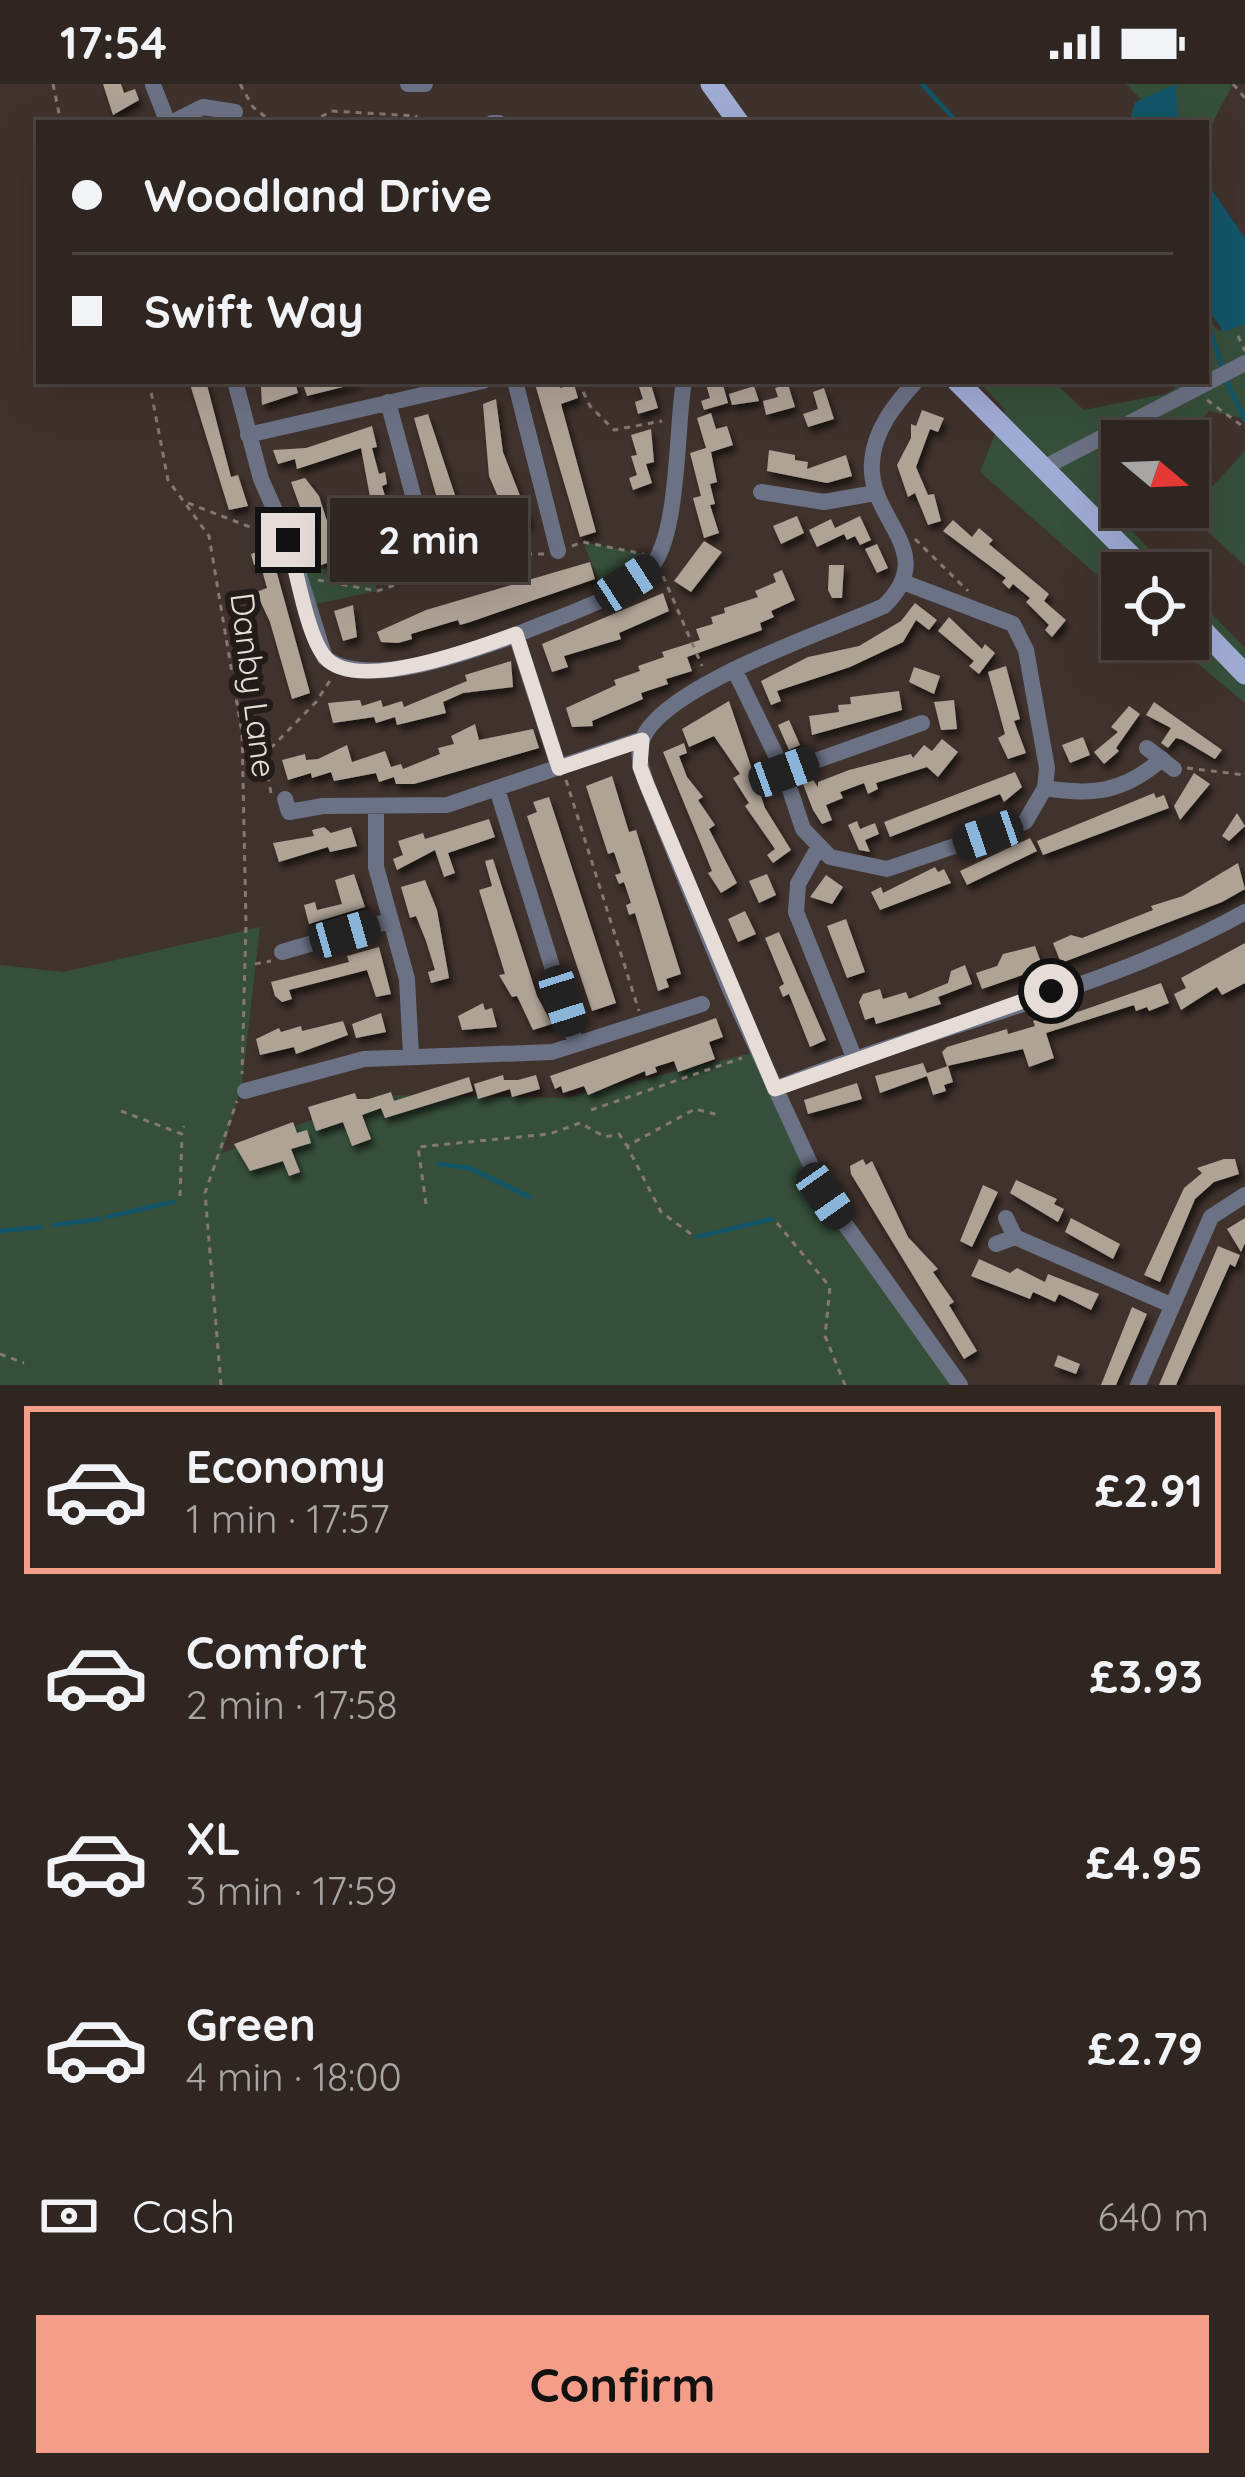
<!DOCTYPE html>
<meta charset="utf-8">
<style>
:root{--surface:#302621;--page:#382e2a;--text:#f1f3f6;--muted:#a8a5a5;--line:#4b433f;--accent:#f49e89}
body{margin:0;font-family:Quicksand,sans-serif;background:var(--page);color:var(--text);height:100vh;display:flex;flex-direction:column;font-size:45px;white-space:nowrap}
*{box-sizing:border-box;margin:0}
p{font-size:39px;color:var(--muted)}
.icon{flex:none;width:66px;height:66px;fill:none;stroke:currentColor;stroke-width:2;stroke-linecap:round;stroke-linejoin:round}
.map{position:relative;height:1301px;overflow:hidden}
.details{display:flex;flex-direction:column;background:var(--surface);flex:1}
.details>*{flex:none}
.banner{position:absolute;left:36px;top:36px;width:1173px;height:264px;border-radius:0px;box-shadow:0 12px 48px #0002,0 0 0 3px var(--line);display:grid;align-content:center;height:264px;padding:0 36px;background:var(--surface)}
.needle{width:78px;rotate:109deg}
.tools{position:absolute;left:1101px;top:336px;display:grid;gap:24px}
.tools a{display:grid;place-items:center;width:108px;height:108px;border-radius:0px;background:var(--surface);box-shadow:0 12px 48px #0002,0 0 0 3px var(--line);font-size:60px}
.end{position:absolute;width:54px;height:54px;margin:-27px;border:15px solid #e6ddd9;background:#111;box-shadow:0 0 0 6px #111}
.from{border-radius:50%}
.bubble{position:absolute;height:84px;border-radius:0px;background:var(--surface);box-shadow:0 12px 48px #0002,0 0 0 3px var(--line);font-size:39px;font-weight:800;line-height:84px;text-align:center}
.car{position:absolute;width:36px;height:72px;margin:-36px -18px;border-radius:15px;box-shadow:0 0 9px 3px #0007;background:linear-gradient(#222 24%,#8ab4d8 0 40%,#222 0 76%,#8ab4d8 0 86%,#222 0)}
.banner b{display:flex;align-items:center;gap:42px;height:114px;font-size:45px}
.banner b+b{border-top:3px solid var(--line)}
.banner i{width:30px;height:30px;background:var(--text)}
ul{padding:21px 0 0;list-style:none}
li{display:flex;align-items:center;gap:36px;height:168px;margin:0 24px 18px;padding:0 12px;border:6px solid transparent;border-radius:0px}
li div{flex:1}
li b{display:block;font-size:45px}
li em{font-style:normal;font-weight:800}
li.current{border-color:var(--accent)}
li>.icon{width:108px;height:108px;stroke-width:1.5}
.pay{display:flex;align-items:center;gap:30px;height:132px;padding:0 36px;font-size:45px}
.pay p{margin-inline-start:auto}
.cta{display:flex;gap:24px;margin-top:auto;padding:24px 36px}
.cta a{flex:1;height:138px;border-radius:0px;background:var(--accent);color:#111;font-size:48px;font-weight:800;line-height:138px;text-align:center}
.status{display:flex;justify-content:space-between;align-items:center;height:84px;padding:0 60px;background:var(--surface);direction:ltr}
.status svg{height:33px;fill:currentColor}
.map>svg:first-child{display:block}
</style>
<div class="status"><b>17:54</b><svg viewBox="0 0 49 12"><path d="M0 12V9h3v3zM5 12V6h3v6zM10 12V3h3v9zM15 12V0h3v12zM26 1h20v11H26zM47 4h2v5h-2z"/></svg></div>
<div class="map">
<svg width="1245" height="1301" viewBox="0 0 1245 1301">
<defs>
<filter id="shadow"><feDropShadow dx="3.5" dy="6" stdDeviation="3" flood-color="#0009"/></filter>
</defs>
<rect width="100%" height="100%" fill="#40322c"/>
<path fill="#364f3a" d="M1126,0H1233L1206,51V39H1165Z
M1206,234L1219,247L1245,235V335L1209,327L1179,357H1122V416L1112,426L1172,489H1122V555H1188V505L1245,564V619L1185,569L1139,577L1098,546L1113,505L980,388L1005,325L978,297H1053L1084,326L1165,310L1185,297H1206Z
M1245,367V482L1188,429Z
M583,458L658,473L605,514Z
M368,472L377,507L307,522L298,492Z
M260,843L242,1000L222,1069L379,1011L566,1014L760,967L825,1111L960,1301H0V881L63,888Z"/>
<path fill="#135568" d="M1176,0L1178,39H1129L1135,18Z
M1206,97L1245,154V240L1224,248L1206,223Z"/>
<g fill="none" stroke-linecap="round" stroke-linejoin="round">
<path stroke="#135568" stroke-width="4.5" d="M922,0L958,39
M1206,233L1223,285
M1226,296L1245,336
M438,1080L470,1084L529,1113
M107,1133L173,1118
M53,1141L100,1135
M0,1147L41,1143
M697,1153L772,1135"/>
</g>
<path fill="#afa396" filter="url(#shadow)" d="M103,0H121L124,9L135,5L139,16L113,31Z
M189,297H206L231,393L238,391L248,422L229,426Z
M295,297L298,309L262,321L261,303Z
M302,297H359V299L307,312Z
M544,297H558L560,304L574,300L578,314L561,320L596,448L580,453L535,300Z
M637,297H650L658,324L638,330L635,318L643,315Z
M705,297H722L728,319L704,326L701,317L710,314Z
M788,300L795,323L766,331L763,317L778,313L775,304Z
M754,302L759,317L732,321L729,310Z
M824,304L834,335L808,343L803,330L818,325L813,308Z
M496,315L503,368L531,440L512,445L489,392L483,320Z
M922,326L944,334L938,348L930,345L916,383L928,411L934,410L941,437L928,441L915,409L908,413L897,381L911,354V340L916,342Z
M711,329L716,345L727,342L733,361L711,368L717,398L710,400L715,420L710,421L719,449L704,454L693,414L701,412L690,369L706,364L697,334Z
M428,330L468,450L449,456L414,334Z
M372,342L377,363L372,364L379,390L385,388L387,400L382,402L408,488L389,493L373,444L368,445L362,428L368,426L364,415L370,413L361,364L297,385L295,375L278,380L273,366L306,364Z
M651,345L654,378L646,380L652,399L633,406L629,394L637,391L631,372L637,371L631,351Z
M769,366L795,371V376L808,378L807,385L846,371L852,392L827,399L767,387Z
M305,394L319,412L339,475L321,481L291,398Z
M797,432L804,449L781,460L773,442Z
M860,432L871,456L860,461L855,452L847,456L844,450L817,463L809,446L831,435L835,444Z
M953,436L972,453L979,444L993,456L989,460L1049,510L1044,517L1066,536L1052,553L1045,546L1049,541L1026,518L1030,514L1013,500L1009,505L1002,498L1006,494L943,447Z
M704,457L722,468L691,508L674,497Z
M877,460L888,484L877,489L865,465Z
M270,464L310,609L292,615L270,538L256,508L267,504L260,479L254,481L251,470Z
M590,478L595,495L470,538L460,541L458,536L411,550L412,555L398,559L381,558L377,548L426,526Z
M829,481H844L842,514H832L828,506Z
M782,486L795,516L771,527L774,533L760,539L762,546L687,573L692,587L666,595L668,600L641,609L643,615L592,637L593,642L572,643L566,624L616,601L614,596L640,587L638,582L664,573L662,568L700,556L696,545L713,540L711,533L725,529L724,524L758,513L755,507L776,498L773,490Z
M663,509L669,527L619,549L621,555L564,572L568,583L552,588L542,560Z
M915,519L937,536L929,546L916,536L903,558L850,583L777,607L781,617L771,621L761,597L808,573L859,562L901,537Z
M353,521L357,553L343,557L334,527Z
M949,533L982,565L985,560L995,569L979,590L969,582L974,577L938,547Z
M511,577L513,603L463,609L443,618L446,629L397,641L395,633L376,639L374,633L333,639L328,619L360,616L362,622L381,616L383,623L402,617L404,623L467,597L465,591Z
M1006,582L1020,635L1014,637L1026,669L1008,675L998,654L1005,650L988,588Z
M914,583L940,592L934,610L909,598Z
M899,607L902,626L812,651L809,632L839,628L838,621L851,620L850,613Z
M954,616L957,645L941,646L934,618Z
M729,617L765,724L791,766L773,779L767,771L775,765L745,722L749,719L733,694L740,690L714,652L689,663L682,645Z
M1154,618L1222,666L1215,675L1183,656L1176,654L1168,664L1161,659L1171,644L1146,631Z
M1129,622L1140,630L1116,664L1119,667L1104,680L1094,668L1118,648L1111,643Z
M789,636L800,661L789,666L778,641Z
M475,640L479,656L533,645L539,664L414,700H396L394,693L379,698L376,689L334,697L331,688L312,694L311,689L288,696L282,676L305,670L306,676L318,675L347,661L352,678L385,667L391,683L401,680L403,685L440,670L438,664L454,660L451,652Z
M1083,653L1090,671L1070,679L1062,661Z
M942,655L958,668L938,693L927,683L876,699L878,705L868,710L864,699L840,708L843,714L826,721L832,736L822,740L813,726L803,700L813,696L818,703V698L849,686L911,670L913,674L924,661L932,667Z
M684,659L687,669L679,672L687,693L703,713L698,716L715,741L709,745L737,799L721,809L708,789L712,787L663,668Z
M1015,688L1022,703L1004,718L1000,710L890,753L884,738Z
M1194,689L1210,700L1180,736L1174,722Z
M612,692L629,748L636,746L681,890L666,895L669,903L658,907L635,829L629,831L626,821L631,819L624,798L619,800L615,791L621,789L614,768L608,770L586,702Z
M1154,709L1156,714L1164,711L1169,724L1043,771L1037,757Z
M549,713L616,919L592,927L527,732L537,728L533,718Z
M1237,729L1245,742L1229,757L1222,752Z
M489,735L495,753L448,769L455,789L444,793L435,766L397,786L393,775L403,771L398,757L423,749L425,755Z
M857,737L860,745L875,739L879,750L865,756L870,768L859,766L848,741Z
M324,743L331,749L351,743L357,762L330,768L328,763L279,778L273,759L314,752L312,746Z
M1030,754L1037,767L967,801L960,787Z
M493,775L537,912L552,940L533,946L517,912L512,913L499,891L505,890L479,806L492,802L485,777Z
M1238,779L1245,805L1222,818L1061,879L1053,859L1071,851L1082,854L1153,826L1151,822L1183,812Z
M935,783L938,788L944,785L951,799L880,826L871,808L881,803L883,809Z
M354,790L365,823L309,840L304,821L315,818L317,826L342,820L335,796Z
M767,790L776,811L759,819L749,797Z
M826,791L843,803L832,820L810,813Z
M425,796L437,826L449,894L431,899L428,888L435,886L426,857L416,832L410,834L401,803Z
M745,827L756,850L738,858L728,835Z
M846,835L865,888L847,894L827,842Z
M779,848L826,956L810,963L789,910L783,913L779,903L784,900L765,854Z
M1245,859V899L1222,911L1217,903L1181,926L1174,910L1186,904L1181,894Z
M1035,862L1043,884L982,905L976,889L997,882L1003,870Z
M379,863L391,910L376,913L367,886L289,906L292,915L282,918L275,912L271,898L349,878L347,872Z
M965,881L972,900L938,913L941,920L876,940L874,933L865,936L859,918L863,910L880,905L883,915L906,908L909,915L948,899L951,887Z
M1161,899L1169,919L1149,927L1147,923L1136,927L1134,921L1046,949L1054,974L1029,983L1023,965L947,982L942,968L947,963L1007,945L1008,950L1035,942L1033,937L1064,927L1066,932Z
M483,919L485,926L492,924L497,943L462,946L458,932Z
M381,929L386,948L356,954L352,940Z
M716,934L723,953L709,958L715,975L678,988L674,977L655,983L657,988L646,992L645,987L588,1011L584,1002L563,1009L561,1002L555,1005L550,992Z
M343,937L348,951L296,970L294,963L260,971L256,955L279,944L281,948L301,942L302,947Z
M923,979L927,989L948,982L953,998L944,1001L946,1007L933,1011L927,992L880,1009L875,992Z
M503,991L504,996H518L536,991L540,1005L512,1013L510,1005L478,1015L474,1000Z
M469,993L473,1007L385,1034L381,1024L362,1031L371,1055L352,1062L343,1038L316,1047L308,1023L355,1009L357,1015H369L391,1008L394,1017Z
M857,999L862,1015L808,1030L804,1016Z
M293,1038L297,1049L307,1046L311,1059L291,1065L300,1088L289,1092L283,1077L250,1087L234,1060Z
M863,1075L866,1081L872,1077L908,1153L938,1185L933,1188L954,1218L949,1221L977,1267L964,1275L851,1090L850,1082Z
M1224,1075H1235L1239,1090L1214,1098L1195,1115L1160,1198L1144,1191L1184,1104L1202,1089L1197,1084Z
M1016,1096L1057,1115L1054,1120L1064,1125L1058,1138L1010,1109Z
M983,1101L998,1108L972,1163L960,1157Z
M1071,1134L1120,1160L1113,1175L1065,1148Z
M1245,1134V1159L1241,1168L1227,1145Z
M1218,1162L1240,1171L1235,1183L1230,1180L1176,1301H1159Z
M979,1175L1010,1189L1017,1184L1045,1198L1048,1190L1099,1210L1091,1226L1059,1210L1055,1218L1033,1208L1030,1215L971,1192Z
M1132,1223L1147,1230L1116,1301H1101Z
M1058,1271L1080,1280L1076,1290L1054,1282Z"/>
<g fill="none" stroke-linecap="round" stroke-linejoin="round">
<path stroke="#847872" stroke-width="3" stroke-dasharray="6 6" stroke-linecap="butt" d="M53,0L61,39
M240,0L253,23L273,39
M1233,0L1245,14
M311,39L331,27L416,32V39
M1238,252L1245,267
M149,297L168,396L209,452L242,649L246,839L242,990
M578,297L590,322L614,346L662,337
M1207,316L1245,344
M188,419L268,450
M915,455L968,507
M572,462L583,458L644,470
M442,470H545
M663,492L702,582
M318,496L377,507L419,493
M1187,684L1245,691
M566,696L639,927
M271,709L264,671L316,618L331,595
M255,880L271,877
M591,1026L742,974
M121,1027L182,1050L184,1042
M180,1112L182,1052
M426,1120L418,1063L549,1050L580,1039L605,1053L619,1050L627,1062
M777,1139L830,1203L825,1252L845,1301
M691,1150L661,1128L627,1062L695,1025L719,1031
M0,1270L24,1279
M221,1301L205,1109L237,1017"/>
<path stroke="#6c7285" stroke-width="16" d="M408,0H425
M153,1L168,39
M171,39L203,23L235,28
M492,39H499
M235,297L261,395L288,456L325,574C369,606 468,568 516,551L559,684
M515,297L558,467
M916,297C895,320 874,346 872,378C867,436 941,467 884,522C831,546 662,602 642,656C636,671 642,687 647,701L731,908L825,1112L960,1301
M388,318L433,485
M248,351L483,297
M1045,383L1245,279
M761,408L824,418L875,409
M516,551C560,532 612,518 648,486C680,458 676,340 684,297
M735,587L784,688L803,745L830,773L887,785L1025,738L1045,704L1047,684L1026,566L1013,540L903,498
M1147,664L1174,685
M784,688L922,639
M1045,704C1093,712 1124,708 1162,675
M497,705L576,960
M285,715L289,728L323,722L447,721L642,655
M376,722V783L407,895L411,971
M818,764L798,800L796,828L854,973
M282,868L389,837
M775,1005C929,942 1100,909 1245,828
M245,1007L364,975L552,968L702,920
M1015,1153L1171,1221
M996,1160L1015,1153L1006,1134
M1138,1301L1211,1133L1245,1111"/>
<path stroke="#a1acd5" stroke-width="21" d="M711,0L739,39
M957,297L1148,489
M1188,531L1245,590"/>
</g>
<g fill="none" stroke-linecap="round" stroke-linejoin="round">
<path stroke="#e6ddd9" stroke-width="15" d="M288,456C296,484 307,552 325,573C355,610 478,564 516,550L559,684L642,656L640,683L647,701L775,1005L1051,907"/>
</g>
<g text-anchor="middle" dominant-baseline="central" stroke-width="12" stroke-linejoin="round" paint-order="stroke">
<g font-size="33" fill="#e6ddd9" stroke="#221b19">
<text transform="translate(254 601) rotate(83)">Danby Lane</text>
</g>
</g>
</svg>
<div class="tools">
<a><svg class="needle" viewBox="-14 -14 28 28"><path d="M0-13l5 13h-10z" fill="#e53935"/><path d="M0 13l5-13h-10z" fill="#a8a5a5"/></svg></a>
<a><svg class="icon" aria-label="locate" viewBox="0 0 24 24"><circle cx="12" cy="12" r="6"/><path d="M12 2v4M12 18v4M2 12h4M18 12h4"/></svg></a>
</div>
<i class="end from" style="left:1051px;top:907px"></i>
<i class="end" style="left:288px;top:456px"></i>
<div class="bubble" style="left:330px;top:414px;width:198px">2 min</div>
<i class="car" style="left:628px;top:499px;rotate:57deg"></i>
<i class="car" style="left:784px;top:688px;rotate:70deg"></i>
<i class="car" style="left:988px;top:751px;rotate:251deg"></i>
<i class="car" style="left:345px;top:850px;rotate:74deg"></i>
<i class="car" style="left:563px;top:917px;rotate:162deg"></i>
<i class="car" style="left:825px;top:1112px;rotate:145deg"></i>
<div class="banner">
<b><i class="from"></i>Woodland Drive</b>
<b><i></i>Swift Way</b>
</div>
</div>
<section class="details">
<ul>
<li class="current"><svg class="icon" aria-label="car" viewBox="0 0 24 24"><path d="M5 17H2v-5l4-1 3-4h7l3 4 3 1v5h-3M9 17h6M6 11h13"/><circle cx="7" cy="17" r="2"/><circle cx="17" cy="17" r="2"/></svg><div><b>Economy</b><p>1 min · 17:57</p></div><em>£2.91</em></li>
<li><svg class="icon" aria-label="car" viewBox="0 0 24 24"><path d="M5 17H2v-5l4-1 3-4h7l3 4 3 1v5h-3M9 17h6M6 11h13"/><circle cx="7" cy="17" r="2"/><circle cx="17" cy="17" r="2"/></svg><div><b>Comfort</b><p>2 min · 17:58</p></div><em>£3.93</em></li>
<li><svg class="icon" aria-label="car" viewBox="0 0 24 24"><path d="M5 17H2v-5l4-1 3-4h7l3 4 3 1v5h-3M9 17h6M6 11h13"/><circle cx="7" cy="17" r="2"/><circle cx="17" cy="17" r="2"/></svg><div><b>XL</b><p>3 min · 17:59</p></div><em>£4.95</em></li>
<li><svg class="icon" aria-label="car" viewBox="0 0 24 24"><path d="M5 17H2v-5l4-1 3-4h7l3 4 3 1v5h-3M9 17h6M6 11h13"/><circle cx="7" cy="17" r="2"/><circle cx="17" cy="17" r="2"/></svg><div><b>Green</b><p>4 min · 18:00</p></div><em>£2.79</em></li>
</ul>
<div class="pay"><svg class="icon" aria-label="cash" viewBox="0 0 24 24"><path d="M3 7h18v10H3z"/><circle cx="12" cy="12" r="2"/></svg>Cash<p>640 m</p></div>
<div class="cta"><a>Confirm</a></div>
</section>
